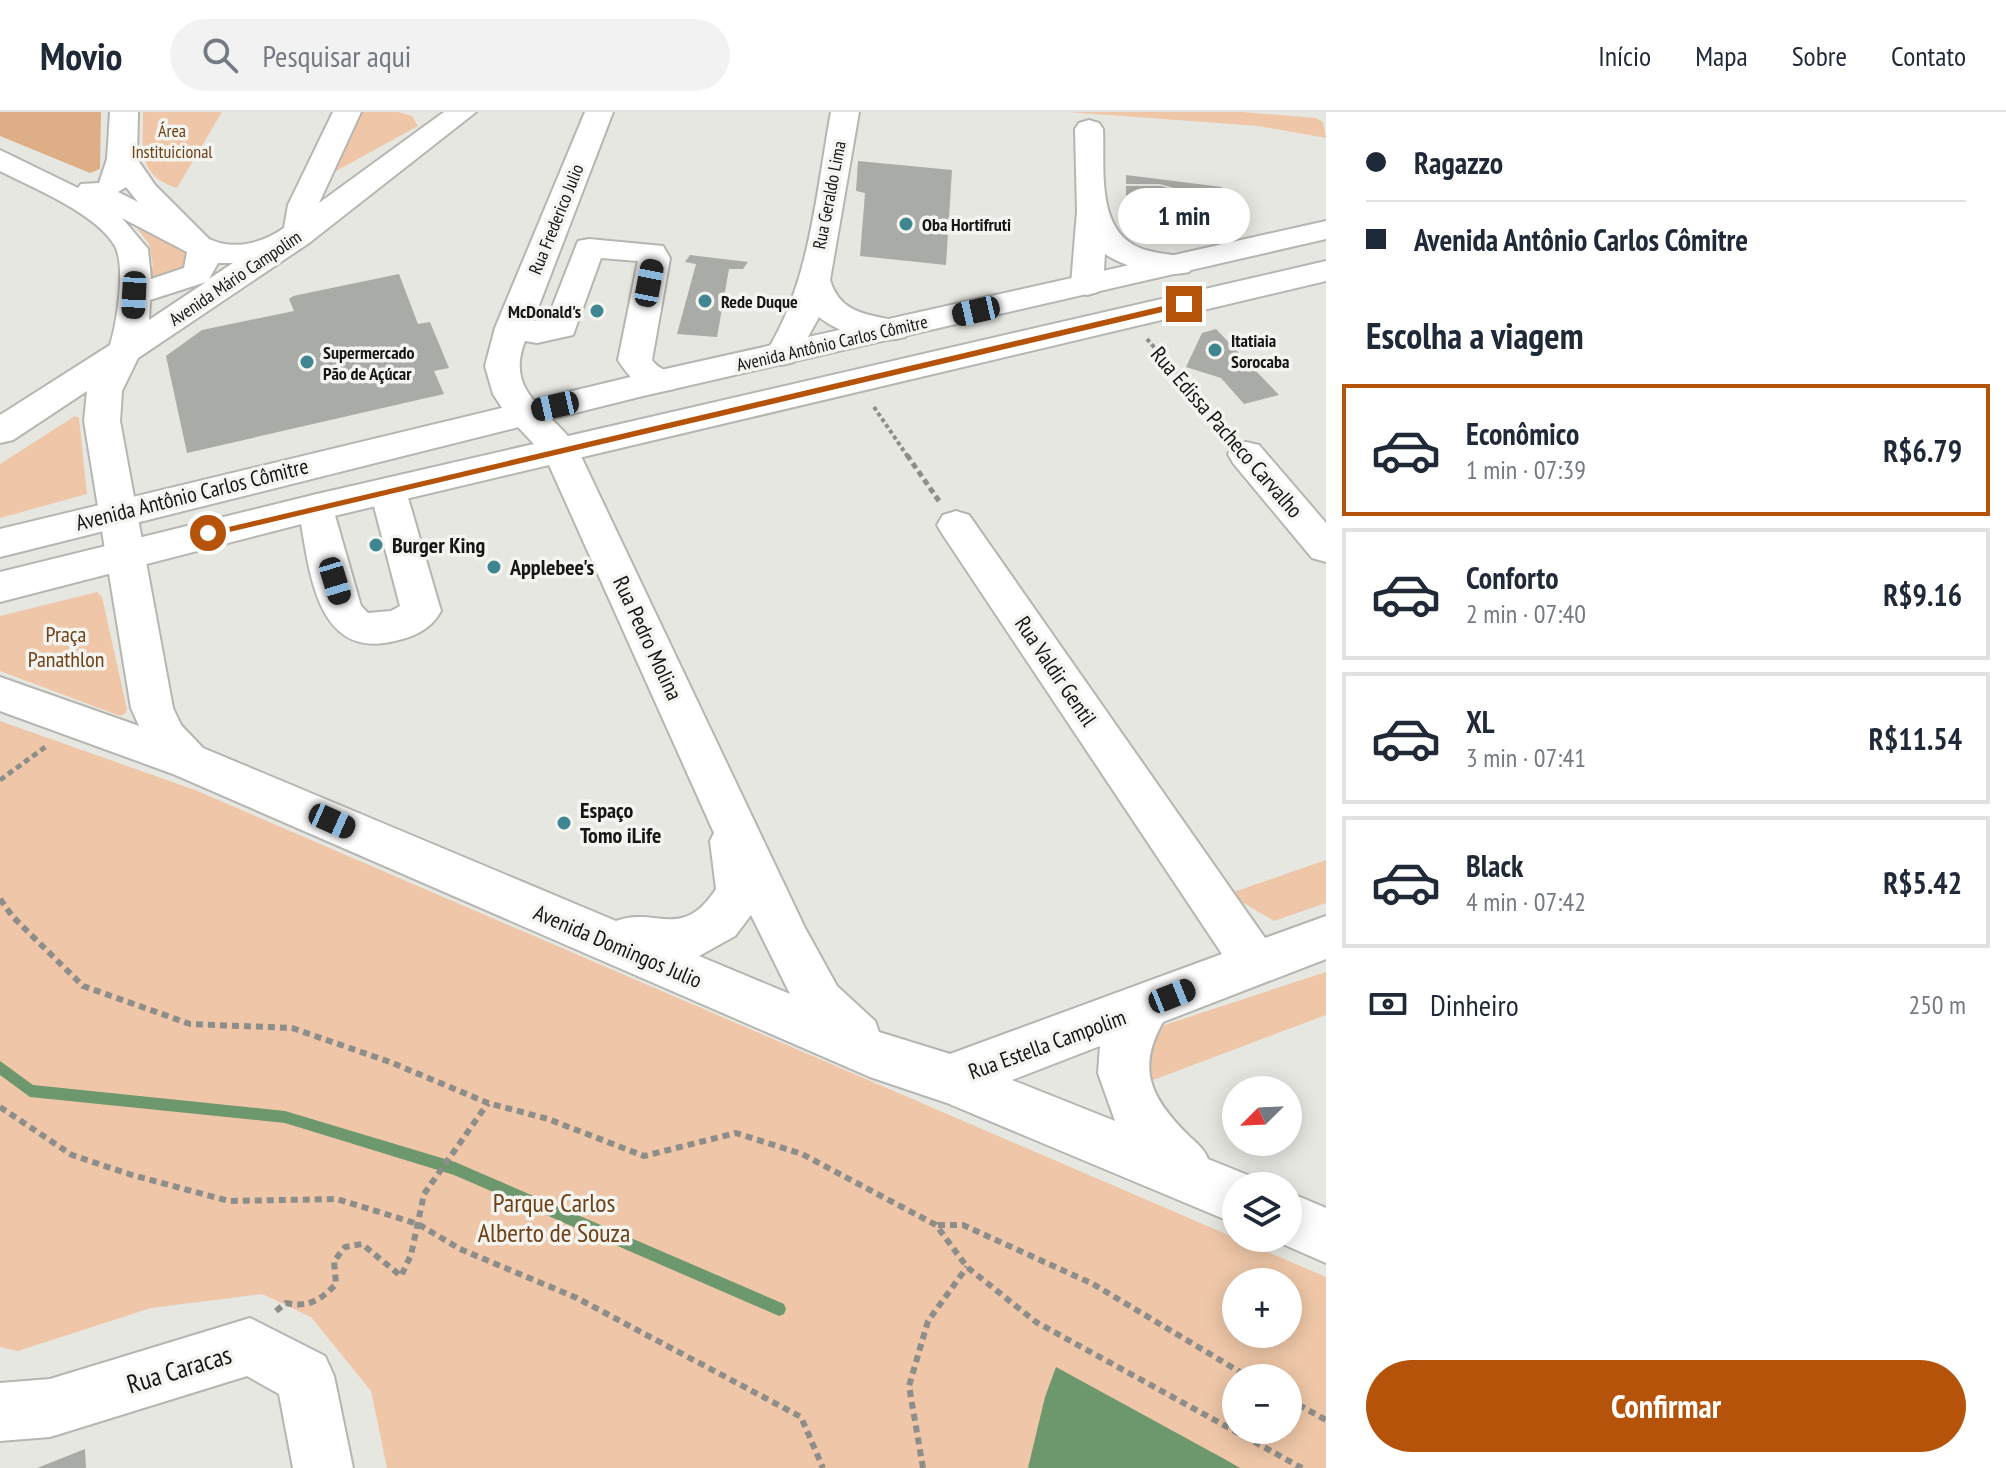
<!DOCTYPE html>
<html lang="pt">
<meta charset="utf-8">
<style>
:root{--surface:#fff;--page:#f2f2f3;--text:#1f2937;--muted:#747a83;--line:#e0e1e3;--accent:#b45309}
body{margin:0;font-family:"PT Sans Narrow",sans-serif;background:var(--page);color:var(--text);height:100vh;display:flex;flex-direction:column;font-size:30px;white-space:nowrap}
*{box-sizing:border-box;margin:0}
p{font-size:26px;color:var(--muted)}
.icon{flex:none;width:44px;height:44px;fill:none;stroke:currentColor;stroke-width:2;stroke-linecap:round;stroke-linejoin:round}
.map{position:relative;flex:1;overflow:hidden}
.panel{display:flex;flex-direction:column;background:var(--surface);width:680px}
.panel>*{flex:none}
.top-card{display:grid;align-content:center;height:176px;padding:0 40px;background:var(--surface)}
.needle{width:52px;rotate:246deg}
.tools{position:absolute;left:1222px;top:964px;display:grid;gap:16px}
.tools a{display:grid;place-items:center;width:80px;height:80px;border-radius:50%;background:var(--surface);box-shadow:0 4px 20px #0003;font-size:40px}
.end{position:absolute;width:36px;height:36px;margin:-18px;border:10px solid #b45309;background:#fff;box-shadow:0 0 0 4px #fff}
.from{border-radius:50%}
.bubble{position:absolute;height:56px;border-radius:28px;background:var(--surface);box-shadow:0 4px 20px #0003;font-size:26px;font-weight:700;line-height:56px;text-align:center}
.car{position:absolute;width:24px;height:48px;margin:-24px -12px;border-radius:10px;box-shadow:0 0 6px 2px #0007;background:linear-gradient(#222 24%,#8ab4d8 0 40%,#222 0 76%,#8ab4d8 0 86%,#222 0)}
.top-card b{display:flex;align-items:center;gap:28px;height:76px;font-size:30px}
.top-card b+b{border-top:2px solid var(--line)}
.top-card i{width:20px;height:20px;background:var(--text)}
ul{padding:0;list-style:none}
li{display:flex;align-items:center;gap:24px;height:132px;margin:0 16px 12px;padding:0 24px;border:4px solid var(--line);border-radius:0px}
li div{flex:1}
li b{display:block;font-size:30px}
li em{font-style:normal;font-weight:700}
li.current{border-color:var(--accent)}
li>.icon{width:72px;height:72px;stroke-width:1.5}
h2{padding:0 40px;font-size:36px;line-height:96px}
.pay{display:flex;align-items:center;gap:20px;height:88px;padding:0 40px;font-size:30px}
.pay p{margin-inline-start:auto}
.cta{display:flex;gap:16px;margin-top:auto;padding:16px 40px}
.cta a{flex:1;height:92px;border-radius:48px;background:var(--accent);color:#fff;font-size:32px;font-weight:700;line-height:92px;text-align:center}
header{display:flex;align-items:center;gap:48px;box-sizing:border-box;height:112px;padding:0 40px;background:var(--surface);border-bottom:2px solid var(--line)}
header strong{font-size:38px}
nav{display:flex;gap:44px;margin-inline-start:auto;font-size:28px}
.search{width:560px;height:72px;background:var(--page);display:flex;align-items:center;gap:20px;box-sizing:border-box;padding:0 28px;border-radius:44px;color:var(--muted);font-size:30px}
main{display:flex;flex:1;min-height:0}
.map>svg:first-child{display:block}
</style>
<header>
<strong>Movio</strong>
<div class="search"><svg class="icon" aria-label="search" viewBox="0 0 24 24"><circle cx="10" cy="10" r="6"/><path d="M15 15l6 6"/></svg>Pesquisar aqui</div>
<nav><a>Início</a><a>Mapa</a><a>Sobre</a><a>Contato</a></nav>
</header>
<main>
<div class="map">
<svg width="1326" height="1356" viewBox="0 0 1326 1356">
<rect width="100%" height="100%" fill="#e7e7e2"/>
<path fill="#efc7a8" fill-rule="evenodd" d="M143,0H222L177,76C136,63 143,36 143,0Z
M358,0H398L412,4L418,14L327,64Z
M1068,0H1242L1316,6L1323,10L1326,26L1258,14Z
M130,107L189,138L188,157L149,172L144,160L153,154L149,132Z
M75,304L79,306L87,382L0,406V352Z
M97,480L102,485L127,597L126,601L120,604L0,559V504Z
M0,609L195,678L1326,1165V1356H387L371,1279L311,1205L262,1182L151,1196L18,1239L0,1235ZM1236,1170H1288V1222H1236ZM1236,1266H1288V1318H1236Z
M1326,748V791L1274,809L1228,782Z
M1326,860V903L1140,973L1146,919Z"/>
<path fill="#deae87" d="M0,0H101L100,57L90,61L0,24Z"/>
<path fill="#6d976d" d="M1056,1255L1228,1349L1240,1356H1028L1045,1285Z"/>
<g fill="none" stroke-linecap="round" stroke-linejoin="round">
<path fill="#6d976d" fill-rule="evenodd" d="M0,949L33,973L285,999L455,1050L784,1192L786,1197L784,1202L779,1204L454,1063L285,1011L30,985L0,963Z"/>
</g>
<path fill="#a9aba7" d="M858,49L952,58L946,153L860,144L865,81L856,79Z
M1126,63L1222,75L1226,111L1175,121L1173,116L1140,114L1138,110L1157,111L1126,107V74H1161L1178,79L1181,114H1185L1184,79L1160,72H1126Z
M690,143L748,150L743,157H729L717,225L677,222L696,152L685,150Z
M399,162L418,212L430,210L449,256L434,259L444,282L187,341L166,244L202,218L294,199L289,187L293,184Z
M1216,217L1279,283L1244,292L1221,266L1186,255L1202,221Z
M85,1337L86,1356H37Z"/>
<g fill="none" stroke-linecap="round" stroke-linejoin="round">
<g stroke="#b5b5b1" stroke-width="4">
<path id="minor" d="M110,0H138L137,47L155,73L209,127C234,139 263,131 284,116L288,93L333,0H361L319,91L444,0H476L309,131L138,246L122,279L120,309L173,596L181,613L203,636L616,809C657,794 681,830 716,777L710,729L714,721L545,344L506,302L493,282L485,254L495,216L585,0H613L533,209L547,208L578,129L589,127L663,134L670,146L652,248C659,259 672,258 679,269L674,277C647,284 631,269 618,248L638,149L601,146L573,223L537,231L525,229C503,284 555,299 578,338L805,816L837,874L875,909L879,920L950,942L1222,842L943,423L937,413L943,403L956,399L969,403L1265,826L1326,804V847L1163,910C1136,957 1151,986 1188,1023C1196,1031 1204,1036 1208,1047L1255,1066L1258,1074H1236V1112L947,991L870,965L173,662L0,599V565L139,614L131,596L84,309L87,279L13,328L0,331V303L110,233C117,211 126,155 115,134C96,101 33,76 0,59V38L78,76L81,72L99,71L107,47ZM126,75L138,90L118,80ZM122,106L187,140L184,156L151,167L148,137ZM218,151H233L209,167ZM206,170L149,208L150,188ZM751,803L790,882L699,844L735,824ZM1100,934L1098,961L1115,1009L1012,968Z
M831,0H859L830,168C841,205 873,202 905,211L910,218L905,225C878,233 840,222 819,205L794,250L782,253L770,250L765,242C810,172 816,81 831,0Z
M1089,8L1099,11L1103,17C1105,55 1095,118 1140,136C1155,142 1173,142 1189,146L1194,153L1189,160C1165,166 1126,156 1105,142L1103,173L1098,180L1087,183L1076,180L1071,173L1077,99L1075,17L1079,11Z
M1246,330L1259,333L1326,411V450L1312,446L1233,351L1228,342L1233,333Z
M388,366L401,370L406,379L441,499C430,519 411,526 390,530C312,546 309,448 298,395L304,386L317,382L330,386L361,494L368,501L391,499L400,494L370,379L375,370Z
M1288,1080L1326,1096V1151L1269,1126H1288Z
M250,1206L325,1244L334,1264L353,1356H293L279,1282L247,1264L50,1325L0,1329V1271L50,1267Z"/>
</g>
<g stroke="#b5b5b1" stroke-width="4">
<path id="major" d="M1326,109V127L643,284L0,445V417L643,262Z
M1326,149V169L317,408L0,490V460L317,382Z"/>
</g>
<path stroke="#8d8d8a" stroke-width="4" stroke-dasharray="4 3" stroke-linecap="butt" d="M1147,227L1227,320
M874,295L908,345"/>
<path stroke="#8d8d8a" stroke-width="5" stroke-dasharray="6 4" stroke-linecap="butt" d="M907,343L939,389
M0,668L48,633"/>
<path stroke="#8d8d8a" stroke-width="6" stroke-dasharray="7 5" stroke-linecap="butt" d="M0,787L13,805L83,874L190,912L292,916L390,950L488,991L548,1007L644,1044L736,1021L802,1042L936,1113L967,1155L1036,1210L1302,1356
M0,995L72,1043L132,1063L229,1089L337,1087L418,1112L460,1137L577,1186L801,1305L823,1356
M938,1113H963L1093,1172L1250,1266
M276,1199L286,1191C308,1196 321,1188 336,1172L334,1149L345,1135L362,1132L401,1164L411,1143L424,1082L488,991
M1288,1287L1326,1308
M923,1356L909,1274L928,1209L967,1155"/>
<use href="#minor" fill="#fff" fill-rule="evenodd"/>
<use href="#major" fill="#fff" fill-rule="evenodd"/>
</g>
<path fill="#b45309" d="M1184,189L1188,194L208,425L203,421Z"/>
<g fill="#408691" stroke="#f4f4f0" stroke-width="3">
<circle cx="906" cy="112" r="8"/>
<circle cx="705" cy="189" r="8"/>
<circle cx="597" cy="199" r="8"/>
<circle cx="1215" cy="238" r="8"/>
<circle cx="307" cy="250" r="8"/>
<circle cx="376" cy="433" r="8"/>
<circle cx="494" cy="455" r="8"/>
<circle cx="564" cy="711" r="8"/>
</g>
<g text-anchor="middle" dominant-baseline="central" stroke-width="7" stroke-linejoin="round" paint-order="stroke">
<g font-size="18" fill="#6f4116" stroke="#f4f4f0">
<text x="172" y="18">Área<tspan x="172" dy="21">Instituicional</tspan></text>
</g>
<g font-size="18" fill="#161615" stroke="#f4f4f0">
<text transform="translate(829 83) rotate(-79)">Rua Geraldo Lima</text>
<text transform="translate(556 107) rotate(-68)">Rua Frederico Julio</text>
<text transform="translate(235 166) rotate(-34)">Avenida Mário Campolim</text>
<text transform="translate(832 231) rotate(-13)">Avenida Antônio Carlos Cômitre</text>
</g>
<g font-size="18" font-weight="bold" fill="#161615" stroke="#f4f4f0" text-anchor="start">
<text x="922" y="112">Oba Hortifruti</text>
<text x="721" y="189">Rede Duque</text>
<text x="581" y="199" text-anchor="end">McDonald's</text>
<text x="1231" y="228">Itatiaia<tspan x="1231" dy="21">Sorocaba</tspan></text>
<text x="323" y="240">Supermercado<tspan x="323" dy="21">Pão de Açúcar</tspan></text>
</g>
<g font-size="22" fill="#161615" stroke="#f4f4f0">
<text transform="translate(1227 320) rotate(49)">Rua Edissa Pacheco Carvalho</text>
<text transform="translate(192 382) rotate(-14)">Avenida Antônio Carlos Cômitre</text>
<text transform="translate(648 526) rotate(65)">Rua Pedro Molina</text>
<text transform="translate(1056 559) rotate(56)">Rua Valdir Gentil</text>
<text transform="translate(618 834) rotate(23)">Avenida Domingos Julio</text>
<text transform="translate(1047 932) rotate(-20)">Rua Estella Campolim</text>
</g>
<g font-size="22" font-weight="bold" fill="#161615" stroke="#f4f4f0" text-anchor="start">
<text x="392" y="433">Burger King</text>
<text x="510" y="455">Applebee's</text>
<text x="580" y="698">Espaço<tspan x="580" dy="25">Tomo iLife</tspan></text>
</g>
<g font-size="22" fill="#6f4116" stroke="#f4f4f0">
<text x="66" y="522">Praça<tspan x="66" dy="25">Panathlon</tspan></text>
</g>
<g font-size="26" fill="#6f4116" stroke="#f4f4f0">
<text x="554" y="1090">Parque Carlos<tspan x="554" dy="30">Alberto de Souza</tspan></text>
</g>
<g font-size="26" fill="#161615" stroke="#f4f4f0">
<text transform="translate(179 1257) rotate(-17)">Rua Caracas</text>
</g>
</g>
</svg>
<div class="tools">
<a><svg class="needle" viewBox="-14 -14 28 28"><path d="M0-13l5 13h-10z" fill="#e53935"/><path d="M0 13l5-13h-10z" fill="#747a83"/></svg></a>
<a><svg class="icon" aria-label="layers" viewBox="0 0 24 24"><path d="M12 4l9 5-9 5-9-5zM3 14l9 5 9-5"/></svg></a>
<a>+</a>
<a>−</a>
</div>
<i class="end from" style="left:208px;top:421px"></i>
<i class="end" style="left:1184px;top:192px"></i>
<div class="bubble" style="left:1118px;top:76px;width:132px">1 min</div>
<i class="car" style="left:649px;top:171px;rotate:11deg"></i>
<i class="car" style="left:134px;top:183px;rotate:183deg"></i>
<i class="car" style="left:976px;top:199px;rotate:257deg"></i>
<i class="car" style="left:555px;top:294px;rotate:257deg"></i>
<i class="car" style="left:335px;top:469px;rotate:163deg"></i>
<i class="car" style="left:332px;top:709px;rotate:114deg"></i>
<i class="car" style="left:1172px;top:884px;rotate:68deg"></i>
</div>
<section class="panel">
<div class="top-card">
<b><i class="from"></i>Ragazzo</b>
<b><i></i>Avenida Antônio Carlos Cômitre</b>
</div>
<h2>Escolha a viagem</h2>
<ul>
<li class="current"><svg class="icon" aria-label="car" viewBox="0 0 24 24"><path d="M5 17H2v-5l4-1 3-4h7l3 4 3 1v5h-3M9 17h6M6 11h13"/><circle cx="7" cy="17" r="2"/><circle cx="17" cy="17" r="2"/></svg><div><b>Econômico</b><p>1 min · 07:39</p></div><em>R$6.79</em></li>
<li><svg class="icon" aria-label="car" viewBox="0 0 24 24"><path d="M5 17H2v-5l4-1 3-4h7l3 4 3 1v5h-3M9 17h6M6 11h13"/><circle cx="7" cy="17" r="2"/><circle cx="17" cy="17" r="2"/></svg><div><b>Conforto</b><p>2 min · 07:40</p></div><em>R$9.16</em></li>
<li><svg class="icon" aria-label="car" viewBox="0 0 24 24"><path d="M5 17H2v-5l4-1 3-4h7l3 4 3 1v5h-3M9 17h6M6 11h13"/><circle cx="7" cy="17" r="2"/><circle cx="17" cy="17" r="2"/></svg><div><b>XL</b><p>3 min · 07:41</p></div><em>R$11.54</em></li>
<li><svg class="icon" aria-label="car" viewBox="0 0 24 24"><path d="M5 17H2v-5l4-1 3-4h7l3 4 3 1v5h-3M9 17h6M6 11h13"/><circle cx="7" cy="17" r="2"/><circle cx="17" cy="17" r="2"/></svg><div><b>Black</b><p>4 min · 07:42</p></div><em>R$5.42</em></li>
</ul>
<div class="pay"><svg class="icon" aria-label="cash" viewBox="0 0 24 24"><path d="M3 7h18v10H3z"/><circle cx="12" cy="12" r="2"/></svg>Dinheiro<p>250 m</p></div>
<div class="cta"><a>Confirmar</a></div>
</section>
</main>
